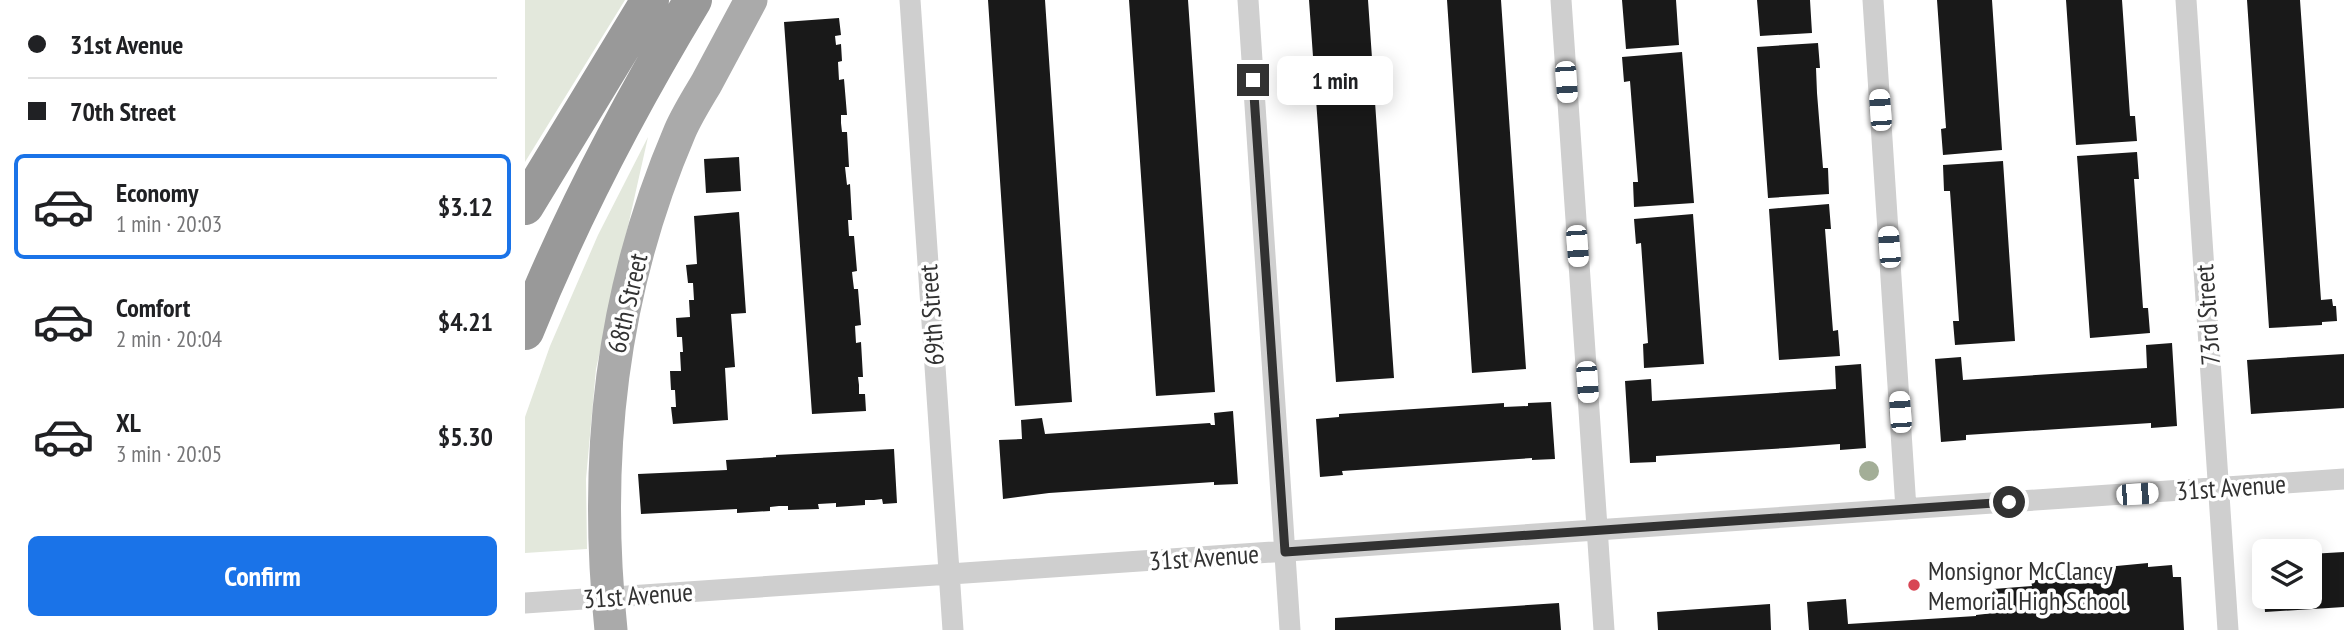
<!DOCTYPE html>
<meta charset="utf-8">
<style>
:root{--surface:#fff;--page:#f2f2f2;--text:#202124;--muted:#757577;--line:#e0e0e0;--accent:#1a73e8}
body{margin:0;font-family:"PT Sans Narrow",sans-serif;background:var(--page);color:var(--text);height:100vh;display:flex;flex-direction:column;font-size:26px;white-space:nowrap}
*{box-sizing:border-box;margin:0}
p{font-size:23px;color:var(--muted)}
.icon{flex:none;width:38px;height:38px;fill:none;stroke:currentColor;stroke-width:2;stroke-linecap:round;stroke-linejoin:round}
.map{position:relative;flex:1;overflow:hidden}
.side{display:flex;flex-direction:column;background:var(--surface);width:525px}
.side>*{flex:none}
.guide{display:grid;align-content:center;height:154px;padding:0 28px;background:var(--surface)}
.tools{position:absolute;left:1727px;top:539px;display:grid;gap:14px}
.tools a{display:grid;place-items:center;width:70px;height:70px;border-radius:10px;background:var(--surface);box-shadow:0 4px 18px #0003;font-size:35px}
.end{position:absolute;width:32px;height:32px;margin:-16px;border:9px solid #323232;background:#fff;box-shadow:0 0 0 4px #fff}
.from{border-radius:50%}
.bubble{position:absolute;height:49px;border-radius:10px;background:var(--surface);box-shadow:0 4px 18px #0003;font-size:23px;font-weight:700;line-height:49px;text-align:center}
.car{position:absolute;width:21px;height:42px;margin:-21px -10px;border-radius:9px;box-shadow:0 0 5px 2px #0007;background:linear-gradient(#fff 24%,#345 0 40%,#fff 0 76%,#345 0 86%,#fff 0)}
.guide b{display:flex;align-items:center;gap:24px;height:66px;font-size:26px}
.guide b+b{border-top:2px solid var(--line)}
.guide i{width:18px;height:18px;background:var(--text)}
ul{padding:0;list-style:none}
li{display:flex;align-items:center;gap:21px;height:105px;margin:0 14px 10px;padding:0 14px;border:4px solid transparent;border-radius:10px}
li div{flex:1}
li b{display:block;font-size:26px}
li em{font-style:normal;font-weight:700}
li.on{border-color:var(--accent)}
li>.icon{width:63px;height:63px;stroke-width:1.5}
.cta{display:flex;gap:14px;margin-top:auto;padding:14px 28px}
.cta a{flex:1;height:80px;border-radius:10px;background:var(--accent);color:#fff;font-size:28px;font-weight:700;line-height:80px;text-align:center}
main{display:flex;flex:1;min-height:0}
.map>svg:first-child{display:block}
</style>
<main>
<section class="side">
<div class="guide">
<b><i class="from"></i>31st Avenue</b>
<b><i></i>70th Street</b>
</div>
<ul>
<li class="on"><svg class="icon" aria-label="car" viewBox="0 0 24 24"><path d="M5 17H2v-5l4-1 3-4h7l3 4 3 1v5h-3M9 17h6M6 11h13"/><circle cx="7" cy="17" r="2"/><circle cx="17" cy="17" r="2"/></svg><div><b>Economy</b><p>1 min · 20:03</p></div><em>$3.12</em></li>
<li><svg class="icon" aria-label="car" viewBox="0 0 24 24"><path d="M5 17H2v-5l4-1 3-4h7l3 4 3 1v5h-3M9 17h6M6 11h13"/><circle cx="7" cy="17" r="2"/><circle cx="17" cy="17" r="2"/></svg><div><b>Comfort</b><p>2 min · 20:04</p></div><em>$4.21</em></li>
<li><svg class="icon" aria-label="car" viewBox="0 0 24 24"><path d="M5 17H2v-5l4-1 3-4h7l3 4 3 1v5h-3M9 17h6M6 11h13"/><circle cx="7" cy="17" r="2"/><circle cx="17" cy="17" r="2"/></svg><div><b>XL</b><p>3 min · 20:05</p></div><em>$5.30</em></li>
</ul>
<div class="cta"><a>Confirm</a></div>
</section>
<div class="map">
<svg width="1819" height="630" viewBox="0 0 1819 630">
<rect width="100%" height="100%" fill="#fff"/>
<path fill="#e3e8dc" d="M0,0H100L0,162Z
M123,137L71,369L61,479L62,549L0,553V417L25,346L73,235Z"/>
<path fill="#191919" d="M463,0H520L547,402L490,406Z
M604,0H663L690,392L631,396Z
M784,0H843L869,378L811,382Z
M922,0H976L1001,369L947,373Z
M1097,0H1151L1154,45L1101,49Z
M1232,0H1285L1287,33L1235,36Z
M1412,0H1467L1477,150L1418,155L1416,129L1421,128Z
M1541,0H1597L1605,116H1610L1612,141L1551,145Z
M1722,0H1775L1796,300L1807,299L1808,306H1811L1812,321L1797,322V325L1744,328Z
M314,18L316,35L310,36L311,45L316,44L317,61L313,62L314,80L319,79L322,115H316V123L317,132H322L324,167H320L322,185L325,184L327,220H323L324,236H329L332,271L327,272L328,281L329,289H333L336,325L330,326L331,343L336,342L338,377H333L334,385V394H340L341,411L287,414L259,22Z
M1293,43L1295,68H1291L1292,93L1298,168H1303L1304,194L1243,198L1232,47Z
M1157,52L1169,203L1109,207L1108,182H1113L1107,107L1105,81L1099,82L1097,57Z
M1612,152L1614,179H1609L1618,308H1623L1625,333L1565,338L1552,156Z
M214,157L216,191L181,193L179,159Z
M1478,161L1490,341L1430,345L1428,321H1434L1425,191H1419L1418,165Z
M1304,204L1306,229H1300L1308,331L1313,330L1315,356L1254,360L1244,209Z
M214,212L221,313L206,314L210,367L200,368L203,420L148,424L146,407H151L150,390H146L145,371H156L155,352H158L157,337H152L151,318L165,317L164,300H169L168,283H163L161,265L172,264L169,216Z
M1168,214L1179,364L1119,368L1118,344L1123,343L1116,243L1111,244L1109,219Z
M1647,343L1652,426L1626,428V423L1441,435V440L1416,442L1410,359L1436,357L1438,380L1542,373L1622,368L1621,345Z
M1819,354V408L1726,414L1722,360Z
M1336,364L1341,448L1315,450V444L1262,448L1131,456V462L1105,463L1100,381L1126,379L1127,401L1311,389L1310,366Z
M1026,402L1030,459L1007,460V458L817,471L818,475L795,477L791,419L814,417V414L979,403V407L1003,406V403Z
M708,411L713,484L689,485V482L524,493L478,499L474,440L497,439L496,420L517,418L520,434L685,423L686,425H690L689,413Z
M369,449L372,503L358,504L357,499L349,500H340V505L326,506L311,507V503L293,504L294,509L263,510V506H254L245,507V511L212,513V509L116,514L113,474L202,470L201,460L251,457V455Z
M1819,552V607L1740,612L1739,597H1785V554Z
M1623,563V567L1647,565L1648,577H1656L1659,630H1284L1282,602L1321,599L1323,624L1451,616V615L1469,613L1468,589L1507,586L1506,580H1514V576L1549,574L1550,584L1559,583L1558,571L1581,569V567Z
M1034,603L1036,630H810V618Z
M1245,604L1246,630H1133L1132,612Z"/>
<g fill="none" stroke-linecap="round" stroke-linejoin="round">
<path stroke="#cfcfcf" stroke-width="21" d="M385,0L428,630
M723,0L765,630
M1036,0L1079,630
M1348,0L1381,509
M1661,0L1703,630
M0,603L1819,479"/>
<path stroke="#aaa" stroke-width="33" d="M86,630C68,457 86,292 155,131C162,115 172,99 181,84C196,56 211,28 226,0"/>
<path stroke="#999" stroke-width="38" d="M0,206L125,0
M0,331C46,216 104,106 168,0"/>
</g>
<circle fill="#a3ae97" cx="1344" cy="471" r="10"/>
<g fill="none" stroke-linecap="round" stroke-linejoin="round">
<path stroke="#323232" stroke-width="9" d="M728,80L760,552L1484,502"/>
</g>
<circle fill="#d84655" stroke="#fff" stroke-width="2.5" cx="1389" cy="585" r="7"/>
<g text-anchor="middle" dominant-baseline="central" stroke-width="7" stroke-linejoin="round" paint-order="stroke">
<g font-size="26" fill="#323232" stroke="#fff">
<text transform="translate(102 303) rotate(-77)">68th Street</text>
<text transform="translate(406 315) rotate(-94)">69th Street</text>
<text transform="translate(1682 315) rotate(-94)">73rd Street</text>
<text transform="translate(1706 487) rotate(-4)">31st Avenue</text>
<text transform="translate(679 557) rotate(-4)">31st Avenue</text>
<text transform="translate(113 595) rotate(-4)">31st Avenue</text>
</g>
<g font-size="26" fill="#323232" stroke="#fff" text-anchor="start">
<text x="1403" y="570">Monsignor McClancy<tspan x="1403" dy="30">Memorial High School</tspan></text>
</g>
</g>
</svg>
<div class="tools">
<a><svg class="icon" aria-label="layers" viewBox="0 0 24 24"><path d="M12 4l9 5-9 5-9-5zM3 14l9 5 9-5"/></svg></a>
</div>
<i class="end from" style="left:1484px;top:502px"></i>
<i class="end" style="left:728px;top:80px"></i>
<div class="bubble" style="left:752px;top:56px;width:116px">1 min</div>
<i class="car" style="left:1041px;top:82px;rotate:176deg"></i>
<i class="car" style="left:1355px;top:110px;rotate:356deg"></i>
<i class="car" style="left:1052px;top:246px;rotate:176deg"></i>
<i class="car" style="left:1364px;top:247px;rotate:356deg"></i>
<i class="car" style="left:1062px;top:382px;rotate:176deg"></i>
<i class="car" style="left:1375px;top:412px;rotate:356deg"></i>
<i class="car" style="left:1612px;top:494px;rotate:86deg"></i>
</div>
</main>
